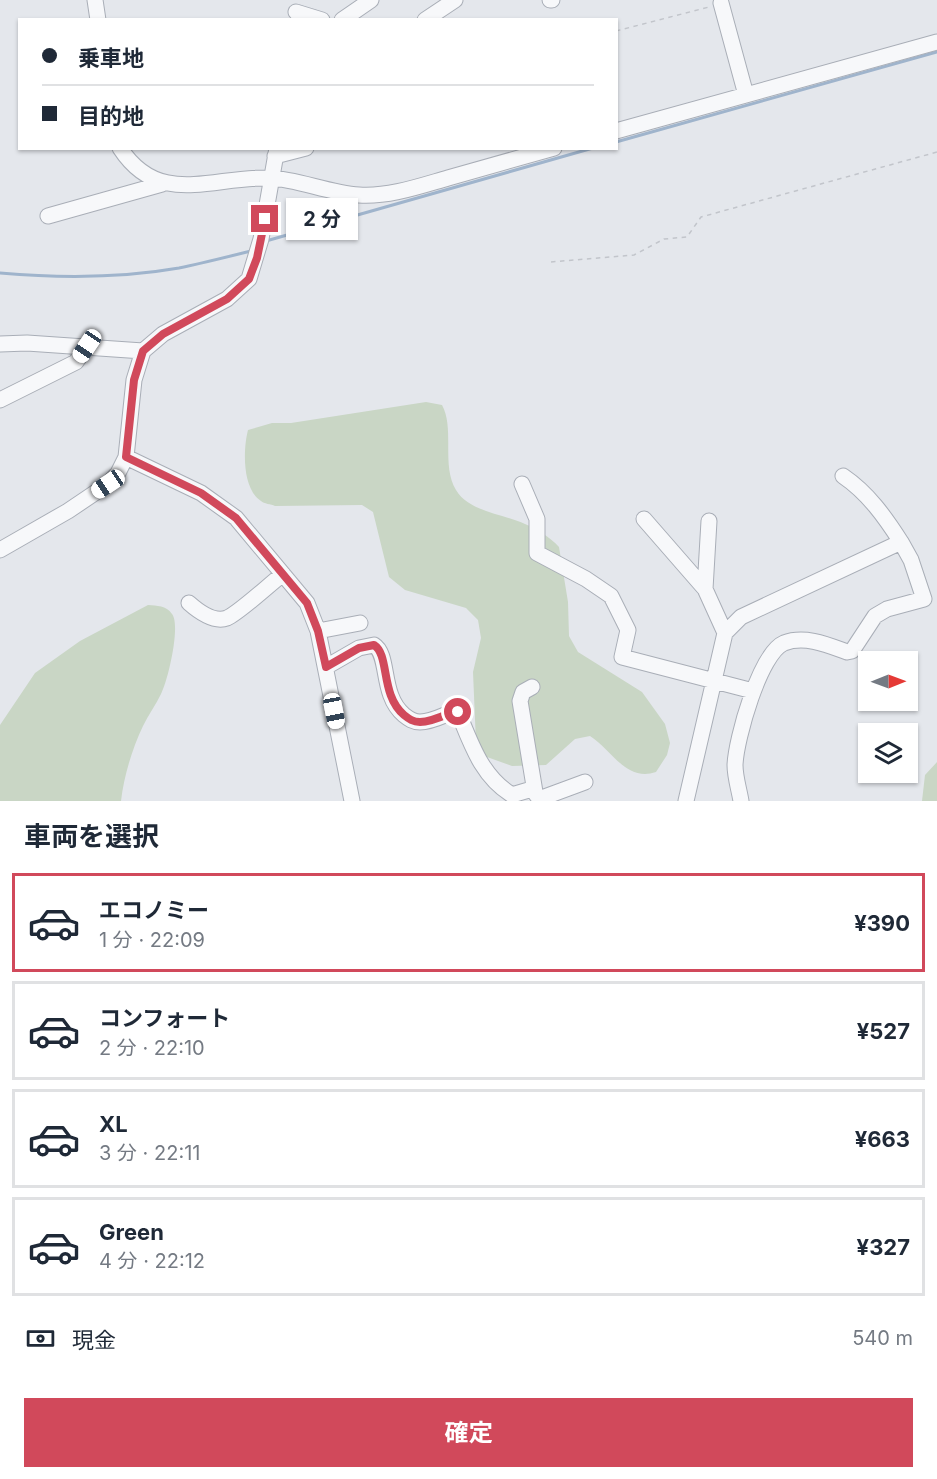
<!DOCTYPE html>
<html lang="ja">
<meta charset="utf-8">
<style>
:root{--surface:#fff;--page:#f2f2f3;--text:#1f2937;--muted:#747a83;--line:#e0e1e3;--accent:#d1495b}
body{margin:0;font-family:Inter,"Noto Sans JP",sans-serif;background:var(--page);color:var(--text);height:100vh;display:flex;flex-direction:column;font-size:22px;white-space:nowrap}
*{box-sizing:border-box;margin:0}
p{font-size:20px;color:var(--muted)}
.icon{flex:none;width:33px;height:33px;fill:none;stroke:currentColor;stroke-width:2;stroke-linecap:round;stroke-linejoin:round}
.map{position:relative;height:801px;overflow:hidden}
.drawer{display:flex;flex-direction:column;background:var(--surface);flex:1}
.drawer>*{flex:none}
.banner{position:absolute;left:18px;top:18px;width:600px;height:132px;border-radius:0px;box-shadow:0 2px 4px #0004;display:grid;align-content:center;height:132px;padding:0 24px;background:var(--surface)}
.needle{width:39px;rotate:89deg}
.tools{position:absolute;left:858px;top:651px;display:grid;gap:12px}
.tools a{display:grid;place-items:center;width:60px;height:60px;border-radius:0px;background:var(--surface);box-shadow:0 2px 4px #0004;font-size:30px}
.end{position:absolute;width:27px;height:27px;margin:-14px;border:8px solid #d1495b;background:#fff;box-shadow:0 0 0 3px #fff}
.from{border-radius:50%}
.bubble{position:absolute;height:42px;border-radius:0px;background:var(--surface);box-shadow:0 2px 4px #0004;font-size:20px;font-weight:700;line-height:42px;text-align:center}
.car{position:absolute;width:18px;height:36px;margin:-18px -9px;border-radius:8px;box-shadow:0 0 4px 2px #0007;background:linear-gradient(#fff 24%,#345 0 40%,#fff 0 76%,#345 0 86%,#fff 0)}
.banner b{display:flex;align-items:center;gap:21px;height:57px;font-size:22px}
.banner b+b{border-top:2px solid var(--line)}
.banner i{width:15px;height:15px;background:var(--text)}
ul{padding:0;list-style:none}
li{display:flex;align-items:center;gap:18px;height:99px;margin:0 12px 9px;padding:0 12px;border:3px solid var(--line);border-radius:0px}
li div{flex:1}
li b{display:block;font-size:22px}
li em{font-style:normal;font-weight:700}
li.on{border-color:var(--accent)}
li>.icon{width:54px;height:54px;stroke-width:1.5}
h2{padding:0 24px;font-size:27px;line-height:72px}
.pay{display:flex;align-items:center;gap:15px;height:66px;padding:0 24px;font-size:22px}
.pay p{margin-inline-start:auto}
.cta{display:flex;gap:12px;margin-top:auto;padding:12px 24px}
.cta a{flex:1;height:69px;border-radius:0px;background:var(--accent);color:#fff;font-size:24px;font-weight:700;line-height:69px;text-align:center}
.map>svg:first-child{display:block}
</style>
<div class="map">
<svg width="937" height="801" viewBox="0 0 937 801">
<rect width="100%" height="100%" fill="#e4e7ec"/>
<path fill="#c9d6c5" d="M426,402L442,405C455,429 441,465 456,490C469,512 504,514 525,524C537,529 550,537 559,547L568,602L569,636L578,652L642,692L665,724L670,743L667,755L656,772C626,782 612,750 590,736L575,739L546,765L512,766L487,757L476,743L473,672L481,638L478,620L466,608L405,590L389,577L373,512L362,505L275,506C271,504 264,504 261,501C242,489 243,449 248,430L272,423H291Z
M148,605C157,606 166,605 172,614C181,625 168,681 161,694C156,705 148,715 143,726C132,749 124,776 121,801H0V725L35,673L80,641Z
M937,762V801H922L925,775Z"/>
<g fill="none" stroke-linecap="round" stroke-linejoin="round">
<path stroke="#9fb4cc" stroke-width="3" d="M616,142L937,52
M266,241L593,148
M0,273C58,278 122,278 179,268C203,263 227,257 251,251"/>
<g stroke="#a9aeb7" stroke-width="17">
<path id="minor" d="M95,0L98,20
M550,0H552
M721,3L746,95
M296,12L322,20
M342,20L371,0
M425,20L455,0
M616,131L937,42
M120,148C159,208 212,176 270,178C297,179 329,193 359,195C389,197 420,186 448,178C483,168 518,158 554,148
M275,156L306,148
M48,216L162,184
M0,344L27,343L143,351
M0,400L76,362L87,346
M126,457L201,493L236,518L307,603L318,631L352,801
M522,484L537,519V553L586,579L611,596L628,630L622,657L753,691
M644,519L705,589L725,633
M0,550L68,511L108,484L118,473L126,457L134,380L143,351L163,334L227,299L249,279L261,239L277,148
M705,589L709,521
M189,603C198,611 213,623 227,618C239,613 271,583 283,574
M318,631L360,623
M326,667L359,648L374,645C390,655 380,695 404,715C409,719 413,722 420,722C432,722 444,715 455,711L458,712C471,743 481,776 512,795L532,789L541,801
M532,687L523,692L520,701L535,792
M539,799L585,782
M686,801L725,633L741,617L901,542C885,517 868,493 843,476
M741,801C739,789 735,777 735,765C736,739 760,653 784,643C805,635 828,645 847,652L852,651L875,616L887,609L924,599L911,560L901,542"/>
</g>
<path stroke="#c2c5cb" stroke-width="1.5" stroke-dasharray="4.5 4.5" stroke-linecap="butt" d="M616,31L709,7
M551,262L634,255L664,239L687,237L701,217L937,152"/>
<use href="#minor" stroke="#f7f8fa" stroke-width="15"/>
</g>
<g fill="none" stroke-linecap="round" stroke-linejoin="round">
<path stroke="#d1495b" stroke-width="8" d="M265,219L257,258L249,279L227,299L163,334L143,351L134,380L126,457L201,493L236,518L307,603L318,631L326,667L359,648L374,645C390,655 380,695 404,715C409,719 413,722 420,722C432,722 445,715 455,711L458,712"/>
</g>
</svg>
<div class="tools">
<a><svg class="needle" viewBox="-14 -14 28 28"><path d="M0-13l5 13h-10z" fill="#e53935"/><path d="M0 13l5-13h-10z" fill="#747a83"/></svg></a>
<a><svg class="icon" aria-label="layers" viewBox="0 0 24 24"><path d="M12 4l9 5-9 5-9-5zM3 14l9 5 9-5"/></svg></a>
</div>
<i class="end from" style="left:458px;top:712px"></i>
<i class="end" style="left:265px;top:219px"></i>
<div class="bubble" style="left:286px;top:198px;width:72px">2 分</div>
<i class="car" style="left:87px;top:346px;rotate:214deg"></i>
<i class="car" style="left:108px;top:484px;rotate:236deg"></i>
<i class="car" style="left:334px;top:711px;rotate:169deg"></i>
<div class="banner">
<b><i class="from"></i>乗車地</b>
<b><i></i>目的地</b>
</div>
</div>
<section class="drawer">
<h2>車両を選択</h2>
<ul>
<li class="on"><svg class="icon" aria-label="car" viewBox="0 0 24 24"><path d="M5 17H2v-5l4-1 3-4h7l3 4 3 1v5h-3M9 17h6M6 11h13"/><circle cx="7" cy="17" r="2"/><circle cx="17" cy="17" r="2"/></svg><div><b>エコノミー</b><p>1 分 · 22:09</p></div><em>¥390</em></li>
<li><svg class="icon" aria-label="car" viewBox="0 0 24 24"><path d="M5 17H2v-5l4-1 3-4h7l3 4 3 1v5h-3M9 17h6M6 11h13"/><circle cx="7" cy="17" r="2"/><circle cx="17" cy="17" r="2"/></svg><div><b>コンフォート</b><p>2 分 · 22:10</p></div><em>¥527</em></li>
<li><svg class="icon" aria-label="car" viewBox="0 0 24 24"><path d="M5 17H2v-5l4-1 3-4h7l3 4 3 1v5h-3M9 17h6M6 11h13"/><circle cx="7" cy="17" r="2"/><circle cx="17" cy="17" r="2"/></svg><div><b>XL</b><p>3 分 · 22:11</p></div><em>¥663</em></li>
<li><svg class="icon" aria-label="car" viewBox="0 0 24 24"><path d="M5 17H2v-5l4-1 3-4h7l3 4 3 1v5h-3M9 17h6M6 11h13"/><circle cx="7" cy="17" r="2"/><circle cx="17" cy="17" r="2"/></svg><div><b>Green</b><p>4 分 · 22:12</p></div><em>¥327</em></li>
</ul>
<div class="pay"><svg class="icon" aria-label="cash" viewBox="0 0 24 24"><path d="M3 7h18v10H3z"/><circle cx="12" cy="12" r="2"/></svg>現金<p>540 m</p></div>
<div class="cta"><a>確定</a></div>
</section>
